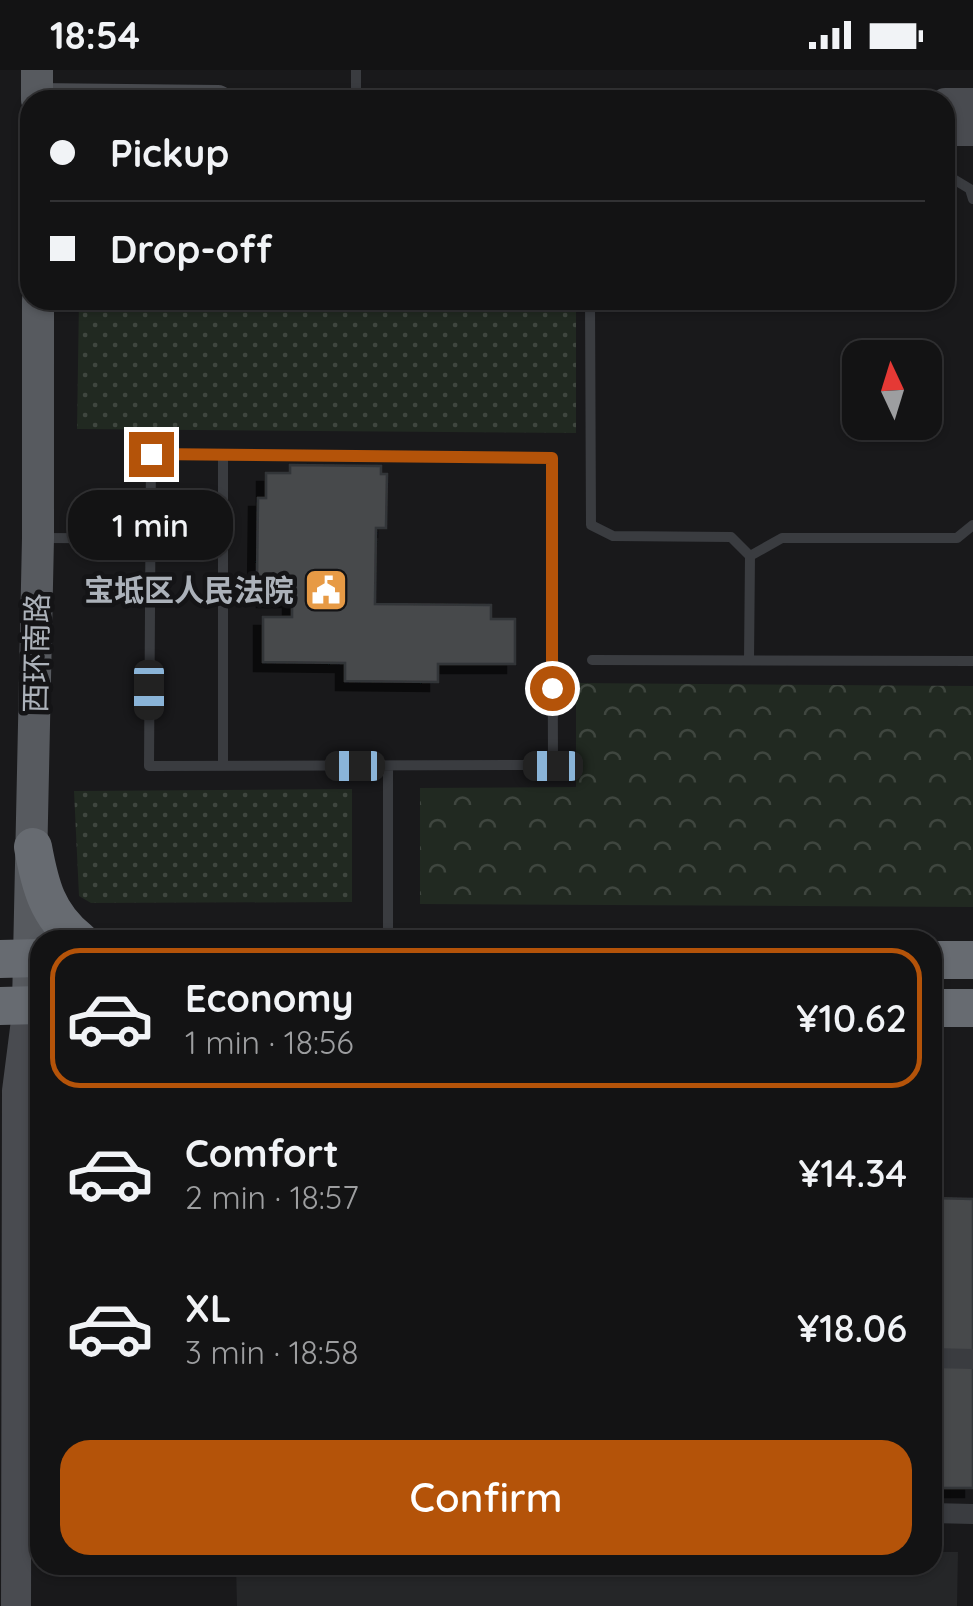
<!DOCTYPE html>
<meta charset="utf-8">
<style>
:root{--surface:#131314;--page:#1c1c1d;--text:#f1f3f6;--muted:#9d9ea0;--line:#323234;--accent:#b45309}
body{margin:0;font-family:Quicksand,"Noto Sans SC",sans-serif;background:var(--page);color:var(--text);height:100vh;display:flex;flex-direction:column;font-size:38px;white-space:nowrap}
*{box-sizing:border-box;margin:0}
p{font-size:32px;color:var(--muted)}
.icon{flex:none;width:55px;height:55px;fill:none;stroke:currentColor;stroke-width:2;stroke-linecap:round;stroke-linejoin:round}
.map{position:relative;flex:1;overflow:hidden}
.details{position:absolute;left:30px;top:860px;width:912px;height:645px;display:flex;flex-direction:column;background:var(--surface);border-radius:30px;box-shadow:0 2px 8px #0004,0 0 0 2px var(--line)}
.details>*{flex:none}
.top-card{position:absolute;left:20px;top:20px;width:935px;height:220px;border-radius:30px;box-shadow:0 2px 8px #0004,0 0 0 2px var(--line);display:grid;align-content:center;height:220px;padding:0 30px;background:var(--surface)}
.needle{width:65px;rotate:356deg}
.tools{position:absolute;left:842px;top:270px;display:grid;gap:20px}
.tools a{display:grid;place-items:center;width:100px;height:100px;border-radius:20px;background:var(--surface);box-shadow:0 2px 8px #0004,0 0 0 2px var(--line);font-size:50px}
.end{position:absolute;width:45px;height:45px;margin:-22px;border:12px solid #b45309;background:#fff;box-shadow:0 0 0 5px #fff}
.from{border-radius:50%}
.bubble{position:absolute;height:70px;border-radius:30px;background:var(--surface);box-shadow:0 2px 8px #0004,0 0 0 2px var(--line);font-size:32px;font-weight:600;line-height:70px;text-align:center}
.car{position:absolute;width:30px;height:60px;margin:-30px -15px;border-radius:12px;box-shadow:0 0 8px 2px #0007;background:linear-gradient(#222 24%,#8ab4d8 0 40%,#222 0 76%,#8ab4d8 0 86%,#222 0)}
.top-card b{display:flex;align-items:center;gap:35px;height:95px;font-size:38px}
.top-card b+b{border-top:2px solid var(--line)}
.top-card i{width:25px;height:25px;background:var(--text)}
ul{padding:18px 0 0;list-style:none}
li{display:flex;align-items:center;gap:30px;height:140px;margin:0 20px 15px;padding:0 10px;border:5px solid transparent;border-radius:30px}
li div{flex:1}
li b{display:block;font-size:38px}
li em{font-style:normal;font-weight:600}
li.current{border-color:var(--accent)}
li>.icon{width:90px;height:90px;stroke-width:1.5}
.button{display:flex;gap:20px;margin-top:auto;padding:20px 30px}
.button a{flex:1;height:115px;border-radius:30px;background:var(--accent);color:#fff;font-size:40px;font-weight:600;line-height:115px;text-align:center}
.status{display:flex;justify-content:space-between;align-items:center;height:70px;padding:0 50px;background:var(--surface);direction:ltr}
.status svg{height:28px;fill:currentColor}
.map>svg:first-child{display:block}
</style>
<div class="status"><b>18:54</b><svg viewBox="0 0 49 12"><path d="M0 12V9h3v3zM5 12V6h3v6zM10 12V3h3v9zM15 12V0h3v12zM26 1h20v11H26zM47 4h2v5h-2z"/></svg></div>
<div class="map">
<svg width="973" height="1536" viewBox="0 0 973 1536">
<defs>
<pattern id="grass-dots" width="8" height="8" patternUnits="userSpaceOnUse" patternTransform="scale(2.5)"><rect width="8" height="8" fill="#212921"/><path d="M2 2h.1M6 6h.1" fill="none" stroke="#3f463f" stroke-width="1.8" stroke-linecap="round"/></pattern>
<pattern id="forest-crowns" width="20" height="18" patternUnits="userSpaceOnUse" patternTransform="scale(2.5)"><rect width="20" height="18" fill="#212921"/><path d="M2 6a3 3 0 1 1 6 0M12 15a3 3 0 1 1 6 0" fill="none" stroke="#3f463f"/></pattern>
<filter id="shadow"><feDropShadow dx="-9" dy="9" stdDeviation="0" flood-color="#0009"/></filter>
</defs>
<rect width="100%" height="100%" fill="#19191b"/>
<path fill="#252628" d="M933,1482H958L957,1536H237L236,1495H932Z"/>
<path fill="url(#grass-dots)" d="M79,230H576V363L77,359Z
M352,719V832L91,833L79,826L74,721Z"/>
<path fill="url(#forest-crowns)" d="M576,613L973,616V837L420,834V718L576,717Z"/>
<path fill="#46484b" stroke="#333437" stroke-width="2.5" filter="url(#shadow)" d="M290,395L381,396V404H387L386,458H376L375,534L491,535V549H515V594H438V612L345,611V593L263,592V547H292V528H266V507H257L258,428H266V403H290Z
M932,1128L973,1129V1418H932Z"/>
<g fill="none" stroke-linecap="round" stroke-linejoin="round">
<path stroke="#3a3c40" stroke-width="10" d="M356,30V0
M945,104L970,119L973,129
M590,230L591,455L613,466L731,467L750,486L749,590
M44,468L223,469
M750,486L782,468H957L973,455
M592,590L973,591
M223,696V385L552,388L553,695L149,696L151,384L223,385
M388,870V696"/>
<path stroke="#3a3c40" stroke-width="20" d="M932,1288L973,1289
M16,1438H40
M932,1443L973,1444"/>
<path stroke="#494b50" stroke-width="30" d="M37,28L218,30
M945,33H973
M945,61H973
M16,1536L17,1021L28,935"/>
<path stroke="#575a5f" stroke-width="32" d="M37,0V30
M28,935L38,468V230"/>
<path stroke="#676b71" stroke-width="38" d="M33,777C40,815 47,845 79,870
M0,889L40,888
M932,890H973
M0,936L40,935
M932,938H973"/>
</g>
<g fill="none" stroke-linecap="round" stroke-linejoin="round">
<path stroke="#b45309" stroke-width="12" d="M151,384L552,388V618"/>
</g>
<defs>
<g id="civic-square" transform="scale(2.25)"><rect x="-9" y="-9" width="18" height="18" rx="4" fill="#e79a45" stroke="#141416"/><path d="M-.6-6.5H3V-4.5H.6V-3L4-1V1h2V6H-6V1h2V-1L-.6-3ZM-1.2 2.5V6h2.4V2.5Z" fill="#fff"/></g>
</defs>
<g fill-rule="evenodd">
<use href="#civic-square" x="326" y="520"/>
</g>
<g text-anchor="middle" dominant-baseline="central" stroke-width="9" stroke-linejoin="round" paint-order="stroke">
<g font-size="30" font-weight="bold" fill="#acb2ba" stroke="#141416" text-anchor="end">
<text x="294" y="520">宝坻区人民法院</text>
</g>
<g font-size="30" fill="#acb2ba" stroke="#141416">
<text transform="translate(36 583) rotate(-89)">西环南路</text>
</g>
</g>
</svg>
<div class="tools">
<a><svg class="needle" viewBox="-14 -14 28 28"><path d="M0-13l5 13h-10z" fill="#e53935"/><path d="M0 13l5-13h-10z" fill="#9d9ea0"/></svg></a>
</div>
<i class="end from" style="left:552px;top:618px"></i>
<i class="end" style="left:151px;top:384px"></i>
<div class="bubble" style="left:68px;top:420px;width:165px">1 min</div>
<i class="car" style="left:149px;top:620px;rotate:180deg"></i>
<i class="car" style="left:355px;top:696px;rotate:270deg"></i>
<i class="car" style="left:553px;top:696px;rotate:270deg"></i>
<div class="top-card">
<b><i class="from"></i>Pickup</b>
<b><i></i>Drop-off</b>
</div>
<section class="details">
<ul>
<li class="current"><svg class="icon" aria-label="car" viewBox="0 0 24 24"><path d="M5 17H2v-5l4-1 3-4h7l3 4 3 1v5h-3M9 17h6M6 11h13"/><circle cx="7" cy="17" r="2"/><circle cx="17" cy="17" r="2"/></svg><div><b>Economy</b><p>1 min · 18:56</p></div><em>¥10.62</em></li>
<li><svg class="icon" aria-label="car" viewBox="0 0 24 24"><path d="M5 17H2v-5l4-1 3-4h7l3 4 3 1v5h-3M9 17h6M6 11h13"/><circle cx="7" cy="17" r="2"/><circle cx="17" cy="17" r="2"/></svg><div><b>Comfort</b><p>2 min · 18:57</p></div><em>¥14.34</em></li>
<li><svg class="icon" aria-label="car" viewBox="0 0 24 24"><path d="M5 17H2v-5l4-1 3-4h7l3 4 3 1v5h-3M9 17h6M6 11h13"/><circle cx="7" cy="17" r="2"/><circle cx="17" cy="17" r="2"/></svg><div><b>XL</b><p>3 min · 18:58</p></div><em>¥18.06</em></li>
</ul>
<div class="button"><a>Confirm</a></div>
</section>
</div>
